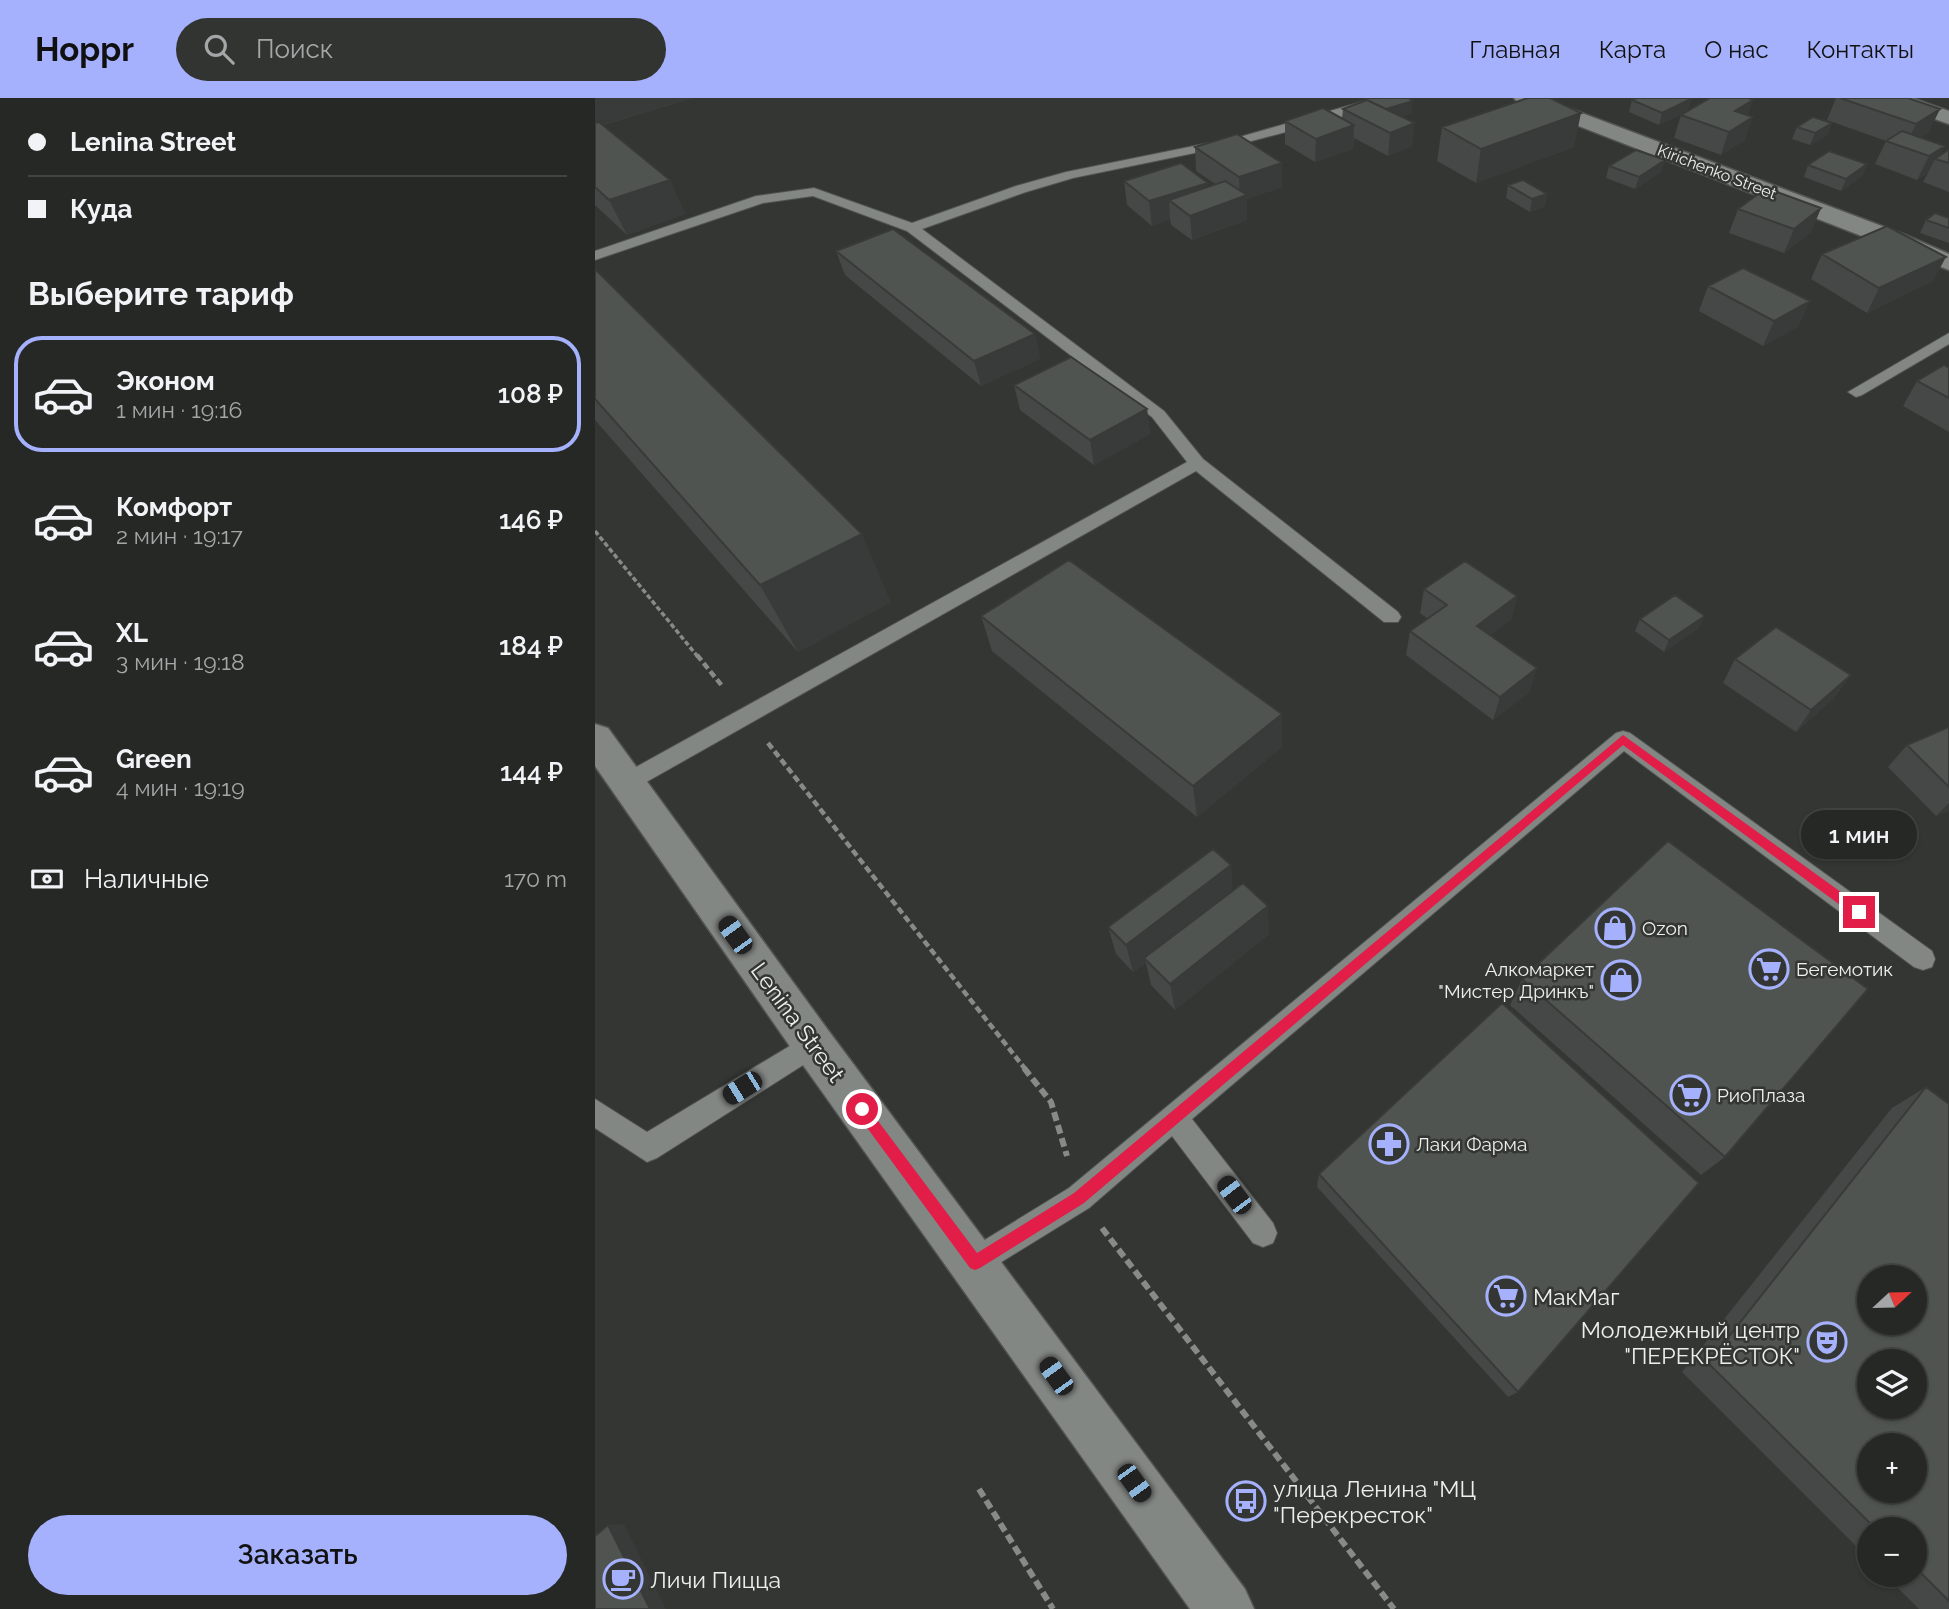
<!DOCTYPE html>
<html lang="ru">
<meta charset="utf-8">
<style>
:root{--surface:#262826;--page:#323432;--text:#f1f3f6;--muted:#a4a6a7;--line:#424443;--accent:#a5b1fc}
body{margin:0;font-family:Raleway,sans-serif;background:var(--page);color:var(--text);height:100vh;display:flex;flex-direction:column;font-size:26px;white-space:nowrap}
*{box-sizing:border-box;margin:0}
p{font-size:23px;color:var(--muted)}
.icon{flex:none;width:38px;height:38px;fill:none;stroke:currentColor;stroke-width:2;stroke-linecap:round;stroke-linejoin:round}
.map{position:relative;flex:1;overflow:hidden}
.drawer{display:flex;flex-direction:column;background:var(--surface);width:595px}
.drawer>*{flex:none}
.banner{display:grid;align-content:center;height:154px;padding:0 28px;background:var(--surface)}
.needle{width:46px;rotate:68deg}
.fabs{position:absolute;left:1262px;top:1167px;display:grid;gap:14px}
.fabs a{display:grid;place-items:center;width:70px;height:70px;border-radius:50%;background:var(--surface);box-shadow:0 2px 5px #0004,0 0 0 2px var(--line);font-size:35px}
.end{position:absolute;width:32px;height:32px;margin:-16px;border:9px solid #e11d48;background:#fff;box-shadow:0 0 0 4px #fff}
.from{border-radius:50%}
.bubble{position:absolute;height:49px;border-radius:24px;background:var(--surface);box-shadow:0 2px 5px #0004,0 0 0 2px var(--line);font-size:23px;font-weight:600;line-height:49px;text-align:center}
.car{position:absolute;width:21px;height:42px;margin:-21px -10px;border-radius:9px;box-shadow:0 0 5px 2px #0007;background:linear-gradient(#222 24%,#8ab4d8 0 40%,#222 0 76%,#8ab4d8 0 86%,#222 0)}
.banner b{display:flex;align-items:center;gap:24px;height:66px;font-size:26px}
.banner b+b{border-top:2px solid var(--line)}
.banner i{width:18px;height:18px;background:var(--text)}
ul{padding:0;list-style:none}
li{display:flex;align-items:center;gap:21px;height:116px;margin:0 14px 10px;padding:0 14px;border:4px solid transparent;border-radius:28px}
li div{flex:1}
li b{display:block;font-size:26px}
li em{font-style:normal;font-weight:600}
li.on{border-color:var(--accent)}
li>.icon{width:63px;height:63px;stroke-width:1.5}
h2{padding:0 28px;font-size:32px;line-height:84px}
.pay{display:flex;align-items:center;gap:18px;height:77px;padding:0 28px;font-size:26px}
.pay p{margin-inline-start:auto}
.button{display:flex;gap:14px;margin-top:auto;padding:14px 28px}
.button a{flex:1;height:80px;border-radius:42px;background:var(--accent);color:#111;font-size:28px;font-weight:600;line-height:80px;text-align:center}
header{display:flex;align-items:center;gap:42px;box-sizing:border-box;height:98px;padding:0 35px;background:var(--accent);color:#111}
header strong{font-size:33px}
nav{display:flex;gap:38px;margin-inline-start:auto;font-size:24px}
.search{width:490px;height:63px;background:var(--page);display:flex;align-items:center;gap:18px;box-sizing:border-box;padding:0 24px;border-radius:38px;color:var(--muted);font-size:26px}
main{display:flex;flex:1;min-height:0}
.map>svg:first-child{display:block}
</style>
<header>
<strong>Hoppr</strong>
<div class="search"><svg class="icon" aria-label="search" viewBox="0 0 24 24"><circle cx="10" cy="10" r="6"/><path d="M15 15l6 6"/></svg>Поиск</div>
<nav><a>Главная</a><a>Карта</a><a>О нас</a><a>Контакты</a></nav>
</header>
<main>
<section class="drawer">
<div class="banner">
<b><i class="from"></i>Lenina Street</b>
<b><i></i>Куда</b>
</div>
<h2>Выберите тариф</h2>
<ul>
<li class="on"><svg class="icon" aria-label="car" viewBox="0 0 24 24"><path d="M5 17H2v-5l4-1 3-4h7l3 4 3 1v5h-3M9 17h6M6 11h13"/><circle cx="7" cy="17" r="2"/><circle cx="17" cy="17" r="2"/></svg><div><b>Эконом</b><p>1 мин · 19:16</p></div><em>108 ₽</em></li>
<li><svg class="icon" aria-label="car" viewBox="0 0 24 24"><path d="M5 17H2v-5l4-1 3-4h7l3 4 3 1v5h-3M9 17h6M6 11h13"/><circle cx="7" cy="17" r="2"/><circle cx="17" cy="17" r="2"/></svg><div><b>Комфорт</b><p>2 мин · 19:17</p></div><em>146 ₽</em></li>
<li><svg class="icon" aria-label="car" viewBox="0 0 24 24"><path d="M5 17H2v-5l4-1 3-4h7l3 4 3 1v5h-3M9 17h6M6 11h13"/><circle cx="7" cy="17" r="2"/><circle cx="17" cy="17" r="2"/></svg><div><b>XL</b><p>3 мин · 19:18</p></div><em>184 ₽</em></li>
<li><svg class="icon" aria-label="car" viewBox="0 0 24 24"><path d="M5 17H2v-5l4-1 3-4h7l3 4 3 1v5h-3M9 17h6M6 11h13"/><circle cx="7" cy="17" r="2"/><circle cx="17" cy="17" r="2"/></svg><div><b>Green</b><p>4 мин · 19:19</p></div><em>144 ₽</em></li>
</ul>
<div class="pay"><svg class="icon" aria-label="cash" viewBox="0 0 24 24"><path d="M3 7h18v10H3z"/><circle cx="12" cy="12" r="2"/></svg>Наличные<p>170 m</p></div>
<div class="button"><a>Заказать</a></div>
</section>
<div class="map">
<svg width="1354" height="1511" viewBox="0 0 1354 1511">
<rect width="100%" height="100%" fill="#333633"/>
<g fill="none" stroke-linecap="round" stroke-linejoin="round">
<g stroke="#515452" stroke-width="2">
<path id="lane" d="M780,0H798L747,19L653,44L478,80L431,94L327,131L569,313L608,361L803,514L806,519L803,524H789L601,373L39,691L31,694L23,691L20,685L23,679L592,364L557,319L312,133L218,98L168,105L0,162V153L161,98L219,90L317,125L421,88L471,74L648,38Z
M1354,235V246L1267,297L1261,299L1253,294Z
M1028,633L1035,635L1337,853L1340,861L1337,869L1328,872L1319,869L1029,653L597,1021L678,1125L682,1135L678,1145L668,1149L658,1145L577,1038L494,1110L390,1174L380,1178L370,1174L366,1164L370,1154L474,1090L1021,635Z
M218,934L227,937L231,946L227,955L62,1060L52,1064L0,1030V1001L52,1034Z"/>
</g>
<g stroke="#515452" stroke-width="3">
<path id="street" d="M919,0H947L1308,136L1354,156V172L922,4Z
M1288,0H1317L1354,13V26L1291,4Z"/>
</g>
<g stroke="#515452" stroke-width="3">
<path id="secondary" d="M0,626L13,630L233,932L650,1491L659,1511H595L203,960L0,668Z"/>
</g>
<path stroke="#878a88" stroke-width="3.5" stroke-dasharray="5 2.5" stroke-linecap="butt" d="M0,433L103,559"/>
<path stroke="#878a88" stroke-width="4.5" stroke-dasharray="7 3.5" stroke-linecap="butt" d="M102,557L128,589
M173,645L431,972"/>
<path stroke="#878a88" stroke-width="6" stroke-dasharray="9 4.5" stroke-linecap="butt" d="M429,970L456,1004L472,1058
M507,1130L799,1511
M384,1391L458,1511"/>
<use href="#lane" fill="#838784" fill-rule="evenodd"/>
<use href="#street" fill="#838784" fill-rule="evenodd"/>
<use href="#secondary" fill="#838784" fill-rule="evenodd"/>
</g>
<path fill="#454846" d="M0,0H98L8,27L75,82L90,116L32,137L0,107Z
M1241,0H1313L1334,34L1325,39L1345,57L1354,51V94L1328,84L1333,75L1322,82L1280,66L1291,43L1232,22Z
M770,1L817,15L806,18L817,48L793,58L759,40L758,51L720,64L690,46V23L747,21L748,11L770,3Z
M1037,2L1093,13L1153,17L1150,42L1126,57L1079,40L1086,17L1089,15L1064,27L1034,14Z
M1237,25L1232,37L1215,47L1197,41L1202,29Z
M847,29L979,49L881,85L842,63Z
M600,49L687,65V89L652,101V122L597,142L576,127L575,121L557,128L532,107L529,83L613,85V89L620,86L601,73Z
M1272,66L1267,78L1246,93L1209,79L1213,67Z
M1014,68L1066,74L1040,91L1011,80Z
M913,87L952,96L950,108L935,114L911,100Z
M1226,110L1216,134L1189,155L1134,135L1143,111Z
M1354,120V145L1325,135L1331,122Z
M241,153L440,236L445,261L386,288L250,177Z
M1227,156L1338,183L1272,215L1216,181Z
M0,171L296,504L203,554L0,322Z
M1113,188L1204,228L1168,248L1104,213Z
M1354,270V334L1308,308L1322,283Z
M419,287L552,311L555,336L499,367L425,312Z
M829,491L922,498L916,522L895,537L935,594L898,622L811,557L815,533L833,521L825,515Z
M386,518L687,616V649L602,719L397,553Z
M1045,521L1104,530L1069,554L1040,533Z
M1140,561L1256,577L1239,600L1201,634L1128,585Z
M1354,629V713L1341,718L1293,669L1312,647Z
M636,767L637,792L674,836L580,912L556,887L551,865L538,874L521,856L513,829Z
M927,881L1130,1059L1106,1077L915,907Z
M1331,989L1354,1006V1511H1324L1290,1477H1320V1432H1274V1461L1087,1274L1297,1010Z
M724,1076L923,1294L913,1299L722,1089Z"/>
<path fill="#383b39" d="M0,0H98L0,29Z
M1096,1L1093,13L1064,27L1067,15Z
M1158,2L1151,23L1158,19L1150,42L1126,57L1140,13Z
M818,3L817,15L787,24L788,12Z
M1345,11L1334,34L1310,49L1321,26Z
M986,15L979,49L881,85L886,51Z
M820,25L817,48L793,58L795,35Z
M1237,25L1232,37L1215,47L1220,35Z
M759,27L758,51L720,64L721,41Z
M1350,48L1343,62L1340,61L1333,75L1322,82L1334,58Z
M1070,62L1066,74L1040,91L1044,79Z
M687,65V89L652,101V122L597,142L595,118L645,100L644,79Z
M1272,66L1267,78L1246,93L1251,81Z
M75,82L90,116L32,137L14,102Z
M613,85L614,109L574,102L575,121L557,128L554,103Z
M952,96L950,108L935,114L937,101Z
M1226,110L1216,134L1189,155L1199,131Z
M1351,159L1338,183L1272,215L1284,190Z
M1215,203L1204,228L1168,248L1179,223Z
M440,236L445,261L386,288L379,263Z
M552,311L555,336L499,367L495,342Z
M267,436L296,504L203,554L165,487Z
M922,498L916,522L876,552L882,528Z
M1110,518L1104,530L1069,554L1074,542Z
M942,570L935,594L898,622L905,599Z
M1256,577L1239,600L1201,634L1216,612Z
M687,616V649L602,719L598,688Z
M1354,705V713L1341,718Z
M636,767L638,796L549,860L551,865L538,874L531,847Z
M673,808L674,836L580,912L575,886Z
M29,1426L71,1511H55L13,1427Z"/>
<path fill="#505451" stroke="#383b39" stroke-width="2" fill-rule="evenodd" d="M773,0H813L818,3L791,11L770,1Z
M933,0H955L986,15L886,51L847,29Z
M1042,0H1093L1096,1L1067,15L1037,2Z
M1115,0H1153L1158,2L1140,13L1158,19L1134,34L1086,17Z
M1245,0H1313L1345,11L1321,26Z
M772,2L820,25L795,35L748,11Z
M728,10L759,27L721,41L690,23Z
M1218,19L1237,25L1220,35L1202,29Z
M4,24L75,82L14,102L0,89V25Z
M1307,33L1350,48L1334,58L1291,43Z
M642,36L687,65L644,79L600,49Z
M1354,51V65L1340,61Z
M1041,52L1070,62L1044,79L1014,68Z
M1234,53L1272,66L1251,81L1213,67Z
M586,65L613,85L554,103L529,83Z
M928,82L952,96L937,101L913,87Z
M630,83L652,97L595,118L574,102Z
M1171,90L1226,110L1199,131L1143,111Z
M1340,115L1354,120V130L1331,122Z
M1292,128L1351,159L1284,190L1227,156Z
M298,131L440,236L379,263L241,153Z
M1148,170L1215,203L1179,223L1113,188Z
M0,171L267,436L165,487L0,301Z
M476,259L552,311L495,342L419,287Z
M1349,267L1354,270V300L1322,283Z
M474,462L687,616L598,688L386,518Z
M870,463L922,498L882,528L942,570L905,599L815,533L852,507L829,491Z
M1080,497L1110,518L1074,542L1045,521Z
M1181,529L1256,577L1216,612L1140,561Z
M1354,629V689L1312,647Z
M1073,743L1273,891L1130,1059L927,881Z
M618,751L636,767L531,847L513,829Z
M648,785L673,808L575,886L549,860Z
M907,905L1104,1085L923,1294L724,1076Z
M1331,989L1354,1006V1503L1320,1469V1432H1282L1113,1265ZM1274,1180H1320V1225H1274ZM1274,1264H1320V1309H1274ZM1274,1348H1320V1393H1274Z
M13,1427L55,1511H0V1438Z"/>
<path fill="#e11d48" d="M1028,637L1268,810V818H1260L1028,647L489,1105L385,1170L380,1172L375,1170L262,1016V1007H271L382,1155L479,1095Z"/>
<defs>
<g id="shop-ring" transform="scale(2.0125)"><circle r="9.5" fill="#333633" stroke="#a5b1fc" stroke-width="1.5"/><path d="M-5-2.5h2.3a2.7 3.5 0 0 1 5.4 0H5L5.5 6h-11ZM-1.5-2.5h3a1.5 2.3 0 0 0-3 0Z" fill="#a5b1fc"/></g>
<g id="supermarket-ring" transform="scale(2.0125)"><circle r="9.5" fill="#333633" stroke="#a5b1fc" stroke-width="1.5"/><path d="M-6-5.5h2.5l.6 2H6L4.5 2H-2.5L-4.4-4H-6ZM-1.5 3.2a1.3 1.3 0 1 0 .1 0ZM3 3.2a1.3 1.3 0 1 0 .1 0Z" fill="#a5b1fc"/></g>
<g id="pharmacy-ring" transform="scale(2.0125)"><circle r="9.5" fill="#333633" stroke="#a5b1fc" stroke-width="1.5"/><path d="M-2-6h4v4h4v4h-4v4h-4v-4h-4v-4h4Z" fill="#a5b1fc"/></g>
<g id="theatre-ring" transform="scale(2.0125)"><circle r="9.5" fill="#333633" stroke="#a5b1fc" stroke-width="1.5"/><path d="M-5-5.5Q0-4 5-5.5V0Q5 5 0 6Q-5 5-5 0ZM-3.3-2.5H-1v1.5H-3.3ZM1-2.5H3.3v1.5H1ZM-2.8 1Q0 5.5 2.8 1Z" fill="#a5b1fc"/></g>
<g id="bus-ring" transform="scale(2.0125)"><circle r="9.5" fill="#333633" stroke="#a5b1fc" stroke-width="1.5"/><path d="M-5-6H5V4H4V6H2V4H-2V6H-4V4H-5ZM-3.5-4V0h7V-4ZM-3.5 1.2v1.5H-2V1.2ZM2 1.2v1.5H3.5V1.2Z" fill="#a5b1fc"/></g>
<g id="cafe-ring" transform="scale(2.0125)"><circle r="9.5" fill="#333633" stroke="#a5b1fc" stroke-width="1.5"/><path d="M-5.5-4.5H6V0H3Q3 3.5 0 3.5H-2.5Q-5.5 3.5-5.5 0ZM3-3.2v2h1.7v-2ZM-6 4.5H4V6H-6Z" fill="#a5b1fc"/></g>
</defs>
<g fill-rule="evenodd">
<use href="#shop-ring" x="1020" y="830"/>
<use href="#supermarket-ring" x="1174" y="871"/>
<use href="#shop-ring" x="1026" y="882"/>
<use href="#supermarket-ring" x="1095" y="997"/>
<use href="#pharmacy-ring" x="794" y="1046"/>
<use href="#supermarket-ring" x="911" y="1198"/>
<use href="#theatre-ring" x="1232" y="1244"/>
<use href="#bus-ring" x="651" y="1403"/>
<use href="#cafe-ring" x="28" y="1481"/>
</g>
<g text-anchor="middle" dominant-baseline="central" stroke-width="5" stroke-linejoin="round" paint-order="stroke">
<g font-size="16" fill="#ecefed" stroke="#333633">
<text transform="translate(1122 74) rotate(21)">Kirichenko Street</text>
</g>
<g font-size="19" fill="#ecefed" stroke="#333633" text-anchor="start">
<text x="1047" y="830">Ozon</text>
<text x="999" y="871" text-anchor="end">Алкомаркет<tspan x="999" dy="22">"Мистер Дринкъ"</tspan></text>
<text x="1201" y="871">Бегемотик</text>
<text x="1122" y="997">РиоПлаза</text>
<text x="821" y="1046">Лаки Фарма</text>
</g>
<g font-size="23" fill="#ecefed" stroke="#333633">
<text transform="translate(203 924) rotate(54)">Lenina Street</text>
</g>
<g font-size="23" fill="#ecefed" stroke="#333633" text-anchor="start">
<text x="938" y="1198">МакМаг</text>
<text x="1205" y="1231" text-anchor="end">Молодежный центр<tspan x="1205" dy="26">"ПЕРЕКРЁСТОК"</tspan></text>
<text x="678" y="1390">улица Ленина "МЦ<tspan x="678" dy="26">"Перекресток"</tspan></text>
<text x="55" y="1481">Личи Пицца</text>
</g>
</g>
</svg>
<div class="fabs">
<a><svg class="needle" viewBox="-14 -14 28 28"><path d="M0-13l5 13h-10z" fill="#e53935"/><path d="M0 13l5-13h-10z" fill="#a4a6a7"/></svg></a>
<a><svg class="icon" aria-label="layers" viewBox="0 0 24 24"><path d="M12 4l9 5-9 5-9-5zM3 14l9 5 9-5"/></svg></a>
<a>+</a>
<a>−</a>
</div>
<i class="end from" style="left:267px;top:1011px"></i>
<i class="end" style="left:1264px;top:814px"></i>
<div class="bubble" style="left:1206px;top:712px;width:116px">1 мин</div>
<i class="car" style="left:140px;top:837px;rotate:324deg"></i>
<i class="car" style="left:147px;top:990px;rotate:238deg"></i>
<i class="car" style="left:639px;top:1097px;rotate:323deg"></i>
<i class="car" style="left:461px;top:1278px;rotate:324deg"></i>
<i class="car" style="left:539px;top:1385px;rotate:144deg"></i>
</div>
</main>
